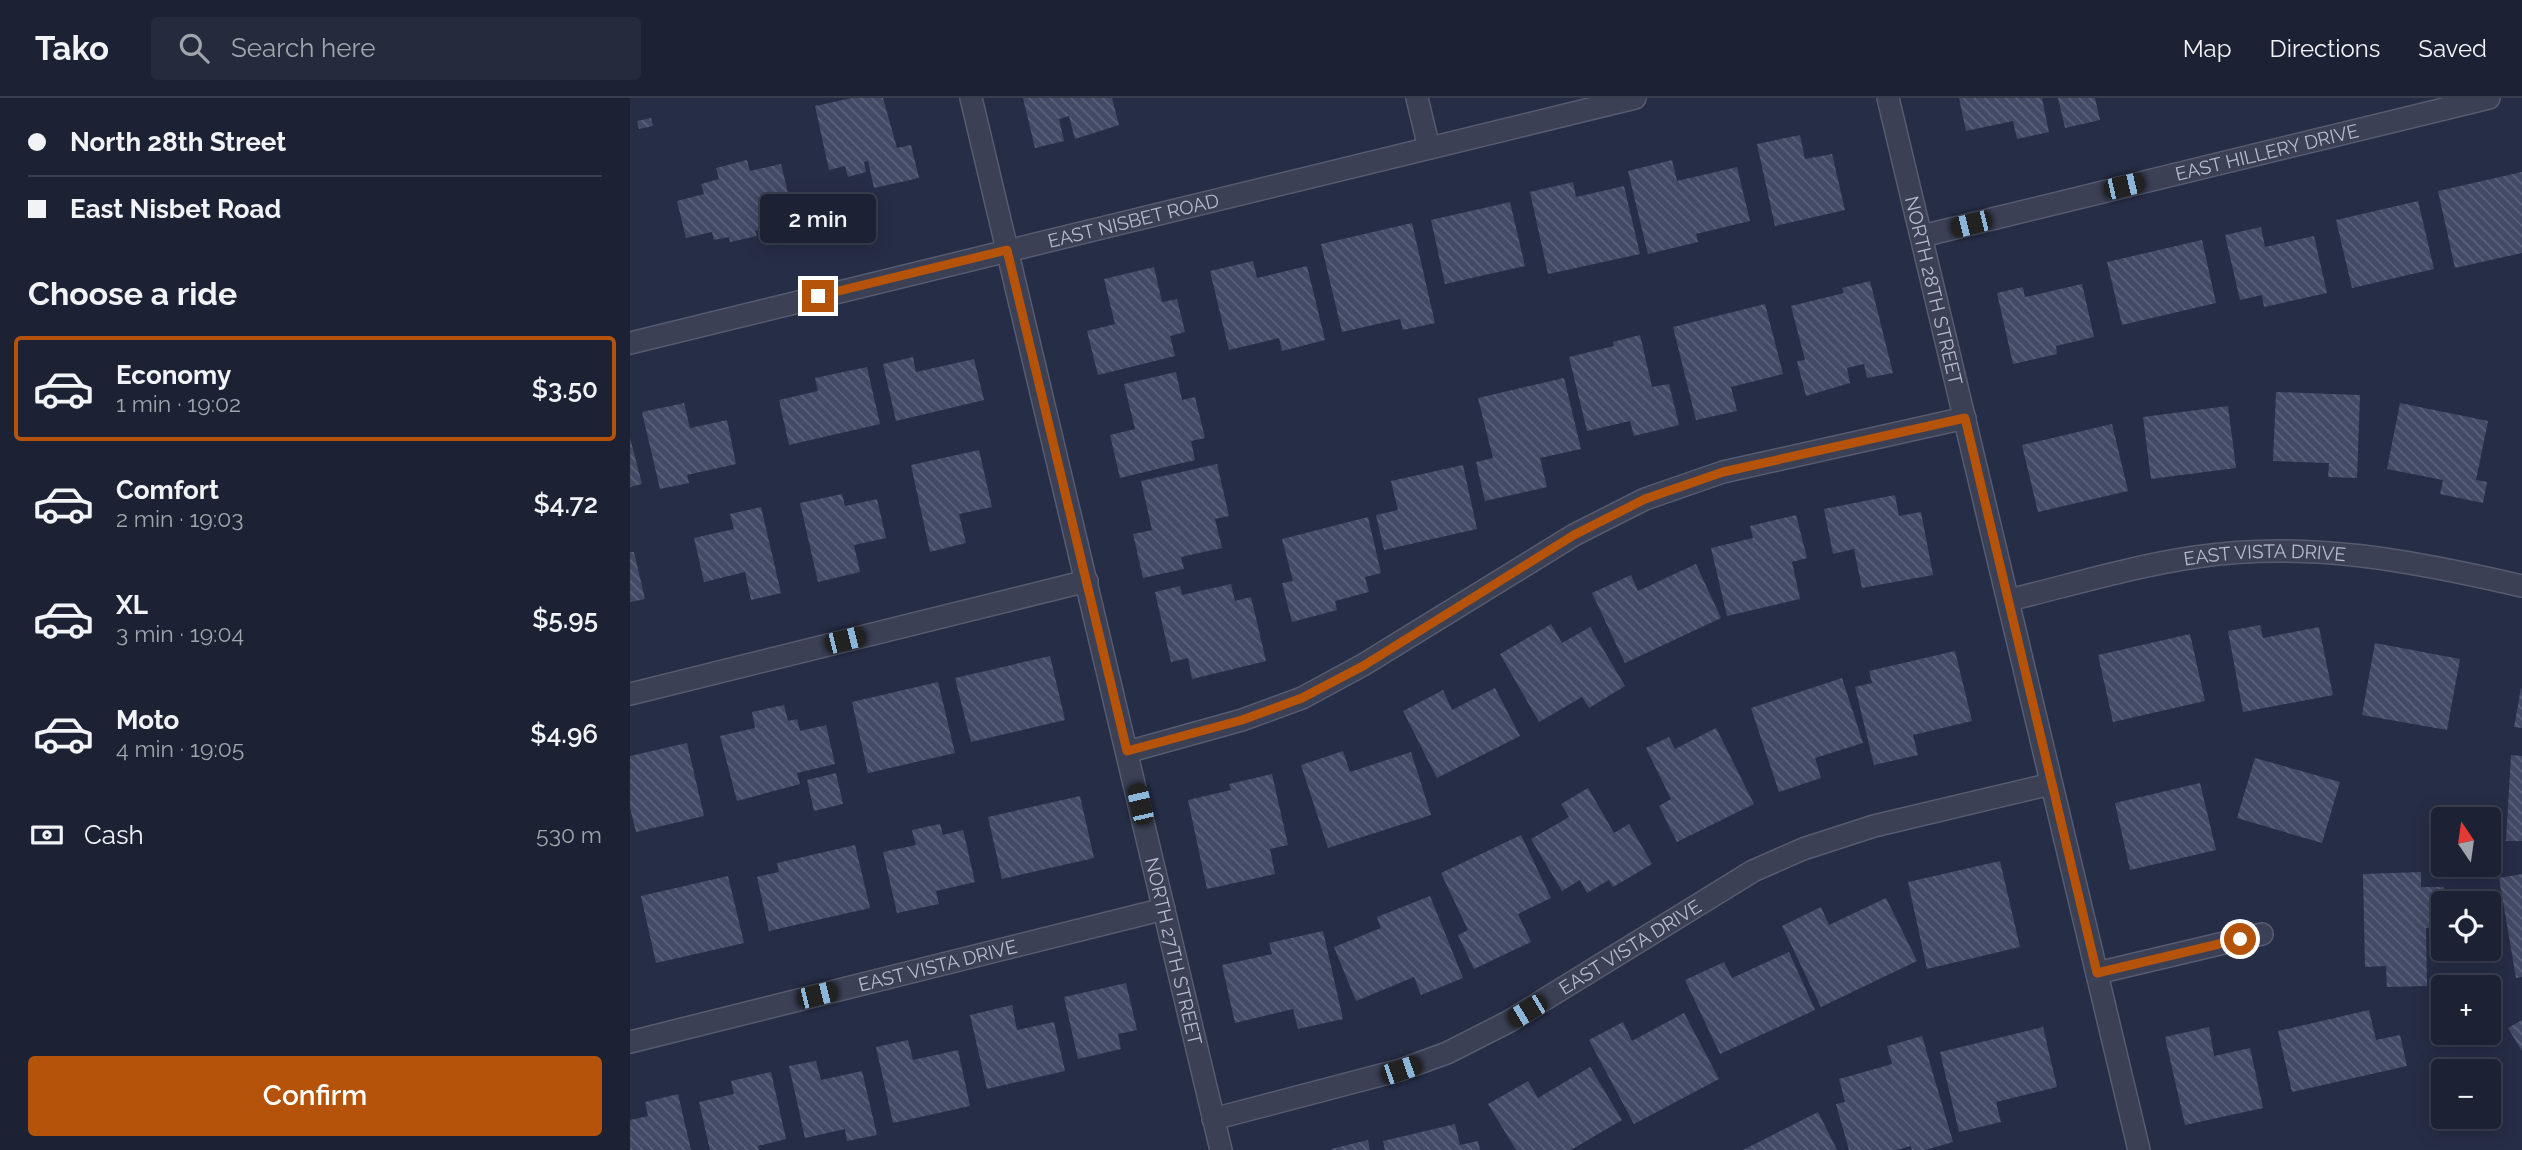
<!DOCTYPE html>
<meta charset="utf-8">
<style>
:root{--surface:#1c2234;--page:#252a3c;--text:#f1f3f6;--muted:#a0a4ac;--line:#3a3f4f;--accent:#b45309}
body{margin:0;font-family:Raleway,sans-serif;background:var(--page);color:var(--text);height:100vh;display:flex;flex-direction:column;font-size:26px;white-space:nowrap}
*{box-sizing:border-box;margin:0}
p{font-size:23px;color:var(--muted)}
.icon{flex:none;width:38px;height:38px;fill:none;stroke:currentColor;stroke-width:2;stroke-linecap:round;stroke-linejoin:round}
.map{position:relative;flex:1;overflow:hidden}
.side{display:flex;flex-direction:column;background:var(--surface);width:630px}
.side>*{flex:none}
.guide{display:grid;align-content:center;height:154px;padding:0 28px;background:var(--surface)}
.needle{width:46px;rotate:347deg}
.controls{position:absolute;left:1801px;top:709px;display:grid;gap:14px}
.controls a{display:grid;place-items:center;width:70px;height:70px;border-radius:7px;background:var(--surface);box-shadow:0 4px 18px #0003,0 0 0 2px var(--line);font-size:35px}
.end{position:absolute;width:32px;height:32px;margin:-16px;border:9px solid #b45309;background:#fff;box-shadow:0 0 0 4px #fff}
.from{border-radius:50%}
.bubble{position:absolute;height:49px;border-radius:7px;background:var(--surface);box-shadow:0 4px 18px #0003,0 0 0 2px var(--line);font-size:23px;font-weight:600;line-height:49px;text-align:center}
.car{position:absolute;width:21px;height:42px;margin:-21px -10px;border-radius:9px;box-shadow:0 0 5px 2px #0007;background:linear-gradient(#222 24%,#8ab4d8 0 40%,#222 0 76%,#8ab4d8 0 86%,#222 0)}
.guide b{display:flex;align-items:center;gap:24px;height:66px;font-size:26px}
.guide b+b{border-top:2px solid var(--line)}
.guide i{width:18px;height:18px;background:var(--text)}
ul{padding:0;list-style:none}
li{display:flex;align-items:center;gap:21px;height:105px;margin:0 14px 10px;padding:0 14px;border:4px solid transparent;border-radius:7px}
li div{flex:1}
li b{display:block;font-size:26px}
li em{font-style:normal;font-weight:600}
li.selected{border-color:var(--accent)}
li>.icon{width:63px;height:63px;stroke-width:1.5}
h2{padding:0 28px;font-size:32px;line-height:84px}
.pay{display:flex;align-items:center;gap:18px;height:77px;padding:0 28px;font-size:26px}
.pay p{margin-inline-start:auto}
.cta{display:flex;gap:14px;margin-top:auto;padding:14px 28px}
.cta a{flex:1;height:80px;border-radius:7px;background:var(--accent);color:#fff;font-size:28px;font-weight:600;line-height:80px;text-align:center}
header{display:flex;align-items:center;gap:42px;box-sizing:border-box;height:98px;padding:0 35px;background:var(--surface);border-bottom:2px solid var(--line)}
header strong{font-size:33px}
nav{display:flex;gap:38px;margin-inline-start:auto;font-size:24px}
.search{width:490px;height:63px;background:var(--page);display:flex;align-items:center;gap:18px;box-sizing:border-box;padding:0 24px;border-radius:7px;color:var(--muted);font-size:26px}
main{display:flex;flex:1;min-height:0}
.map>svg:first-child{display:block}
</style>
<header>
<strong>Tako</strong>
<div class="search"><svg class="icon" aria-label="search" viewBox="0 0 24 24"><circle cx="10" cy="10" r="6"/><path d="M15 15l6 6"/></svg>Search here</div>
<nav><a>Map</a><a>Directions</a><a>Saved</a></nav>
</header>
<main>
<section class="side">
<div class="guide">
<b><i class="from"></i>North 28th Street</b>
<b><i></i>East Nisbet Road</b>
</div>
<h2>Choose a ride</h2>
<ul>
<li class="selected"><svg class="icon" aria-label="car" viewBox="0 0 24 24"><path d="M5 17H2v-5l4-1 3-4h7l3 4 3 1v5h-3M9 17h6M6 11h13"/><circle cx="7" cy="17" r="2"/><circle cx="17" cy="17" r="2"/></svg><div><b>Economy</b><p>1 min · 19:02</p></div><em>$3.50</em></li>
<li><svg class="icon" aria-label="car" viewBox="0 0 24 24"><path d="M5 17H2v-5l4-1 3-4h7l3 4 3 1v5h-3M9 17h6M6 11h13"/><circle cx="7" cy="17" r="2"/><circle cx="17" cy="17" r="2"/></svg><div><b>Comfort</b><p>2 min · 19:03</p></div><em>$4.72</em></li>
<li><svg class="icon" aria-label="car" viewBox="0 0 24 24"><path d="M5 17H2v-5l4-1 3-4h7l3 4 3 1v5h-3M9 17h6M6 11h13"/><circle cx="7" cy="17" r="2"/><circle cx="17" cy="17" r="2"/></svg><div><b>XL</b><p>3 min · 19:04</p></div><em>$5.95</em></li>
<li><svg class="icon" aria-label="car" viewBox="0 0 24 24"><path d="M5 17H2v-5l4-1 3-4h7l3 4 3 1v5h-3M9 17h6M6 11h13"/><circle cx="7" cy="17" r="2"/><circle cx="17" cy="17" r="2"/></svg><div><b>Moto</b><p>4 min · 19:05</p></div><em>$4.96</em></li>
</ul>
<div class="pay"><svg class="icon" aria-label="cash" viewBox="0 0 24 24"><path d="M3 7h18v10H3z"/><circle cx="12" cy="12" r="2"/></svg>Cash<p>530 m</p></div>
<div class="cta"><a>Confirm</a></div>
</section>
<div class="map">
<svg width="1892" height="1052" viewBox="0 0 1892 1052">
<defs>
<pattern id="building-back-hatch" width="6" height="6" patternUnits="userSpaceOnUse" patternTransform="scale(1.75)"><rect width="6" height="6" fill="#424a66"/><path d="M-1 5l2 2M0 0l6 6M5-1l2 2" fill="none" stroke="#5b627b"/></pattern>
</defs>
<rect width="100%" height="100%" fill="#262d46"/>
<path fill="url(#building-back-hatch)" d="M222,0H253L267,50L281,47L289,80L244,90L238,63L234,64L236,74L218,79L215,68L199,72L185,8Z
M393,0H482L489,27L445,41L439,18L429,21L434,43L405,50Z
M1329,0H1412L1419,34L1387,41L1383,23L1336,33Z
M1428,0H1465L1470,22L1435,30Z
M21,20L23,28L9,31L7,23Z
M1170,37L1175,61L1202,56L1215,112L1145,128L1127,46Z
M117,62L120,73L151,66L165,124L125,133L127,138L100,144L99,139L84,142L82,134L56,140L47,103L74,96L71,86L89,81L86,70Z
M1042,62L1047,83L1107,69L1120,123L1066,136L1068,144L1018,156L998,73Z
M1892,74V155L1825,170L1808,93Z
M943,84L946,99L994,88L1010,156L918,176L900,94Z
M1788,103L1804,171L1722,190L1706,122Z
M880,104L895,168L815,186L801,122Z
M782,125L805,225L773,232L770,221L712,234L691,146Z
M1631,129L1635,149L1684,138L1697,195L1634,209L1632,197L1610,202L1595,137Z
M1572,142L1586,205L1492,227L1477,164Z
M623,163L627,180L677,168L695,242L652,253L649,240L599,252L580,173Z
M524,169L532,204L547,201L555,234L540,238L545,258L468,277L457,233L485,226L474,181Z
M1240,183L1263,275L1237,280L1234,266L1217,270L1220,285L1176,298L1167,263L1175,262L1161,208L1214,195L1212,190Z
M1452,186L1464,239L1426,248L1427,256L1383,266L1367,195L1393,189L1395,199Z
M1135,206L1153,276L1101,289L1107,313L1066,322L1043,229Z
M1010,237L1022,289L1039,286L1049,327L1004,338L1000,323L957,333L939,259L984,248L983,244Z
M283,259L286,274L344,261L354,302L266,323L253,266Z
M237,269L250,326L159,347L149,302L188,293L185,280Z
M546,274L552,302L565,299L575,340L561,343L565,362L490,380L480,337L505,331L494,286Z
M934,280L951,351L910,360L917,389L855,403L846,364L863,360L848,300Z
M1646,294L1730,297L1727,380L1698,379L1699,365L1643,363Z
M54,305L60,330L97,322L106,366L57,377L59,385L30,391L12,314Z
M1770,305L1858,323L1846,382L1857,384L1853,405L1810,396L1813,382L1757,371Z
M1598,308L1606,370L1521,381L1513,319Z
M1482,326L1498,393L1408,414L1392,347Z
M0,340L12,386L0,389Z
M349,352L362,409L329,416L336,445L300,454L281,367Z
M587,366L599,418L585,421L592,450L551,459L554,471L513,480L503,436L522,432L511,383Z
M833,367L847,431L754,452L746,417L768,412L761,383Z
M212,396L215,408L247,401L256,440L224,447L230,474L188,484L170,405Z
M1265,397L1269,418L1291,414L1303,477L1232,490L1224,451L1203,456L1194,411Z
M131,409L151,495L121,502L115,474L74,484L64,440L104,431L100,416Z
M1166,417L1177,460L1162,464L1170,501L1097,518L1081,450L1123,440L1120,428Z
M738,419L751,475L735,479L739,494L705,503L707,512L662,524L652,485L663,483L652,441Z
M0,454H4L15,501L0,504Z
M1066,466L1091,520L995,565L962,495L1001,477L1008,493Z
M601,486L605,503L621,499L636,563L562,581L558,560L541,564L525,494L550,488L552,497Z
M921,526L932,545L960,529L995,588L959,610L952,599L909,624L870,556Z
M1630,527L1633,540L1689,529L1703,597L1613,614L1598,533Z
M1560,536L1575,603L1483,624L1468,557Z
M1745,545L1830,561L1817,632L1732,617Z
M1325,553L1342,623L1283,637L1288,657L1244,667L1225,589L1242,585L1239,573Z
M420,558L435,622L341,644L325,580Z
M1212,580L1233,645L1185,660L1191,680L1149,694L1121,610Z
M308,584L325,655L238,675L222,604Z
M865,590L890,638L807,680L773,613L813,592L822,612Z
M1891,590L1892,591V630L1884,629Z
M154,607L158,623L167,621L170,633L196,627L205,666L167,675L170,686L107,703L90,638L125,630L122,614Z
M1086,630L1124,706L1047,744L1029,708L1041,701L1016,650L1039,639L1045,651Z
M57,645L74,718L6,734L0,710V658Z
M713,653L720,674L781,654L801,717L698,750L671,667Z
M1881,657L1892,658V743H1876Z
M1625,660L1710,684L1692,745L1607,720Z
M206,675L213,706L184,713L177,682Z
M642,676L658,747L640,751L645,776L577,791L558,702L601,692L599,686Z
M1570,685L1586,752L1500,772L1485,705Z
M958,690L984,735L999,726L1022,766L983,789L979,782L957,795L950,782L932,793L901,741L939,719L931,706Z
M450,698L464,760L372,781L358,719Z
M310,726L313,737L333,732L345,784L306,793L309,806L267,815L253,754L286,747L282,732Z
M891,737L921,800L888,816L901,844L844,871L828,837L838,832L811,775Z
M225,747L240,810L139,833L127,779L149,774L147,765Z
M1370,763L1390,849L1297,871L1278,784Z
M1791,774V789H1814L1813,830H1796L1797,888L1757,889L1756,868L1735,869L1733,776Z
M1892,776V879L1886,880L1869,780Z
M98,778L114,845L26,865L11,798Z
M800,798L833,880L791,897L784,879L726,903L704,849L751,830L747,819Z
M1256,800L1287,863L1191,909L1152,828L1191,809L1199,827Z
M693,833L713,921L668,931L663,911L605,925L592,867L642,856L639,845Z
M1159,854L1185,912L1090,956L1055,882L1094,864L1102,880Z
M496,885L507,932L488,936L491,951L448,961L434,899Z
M382,907L387,932L424,924L435,973L357,991L340,917Z
M1739,912L1746,942L1770,937L1777,968L1662,994L1648,933Z
M1054,915L1089,981L1004,1026L959,942L993,924L1002,943Z
M1892,922V953L1878,930Z
M1413,929L1427,989L1366,1004L1371,1024L1329,1034L1310,954Z
M1579,929L1584,958L1620,950L1633,1010L1555,1027L1535,939Z
M1292,938L1323,1044L1295,1052H1282L1281,1048L1267,1052H1219L1206,1006L1215,1004L1209,981L1262,966L1257,948Z
M278,942L283,962L328,952L340,1008L263,1025L246,949Z
M186,963L191,982L232,973L247,1037L217,1043L215,1031L175,1040L159,968Z
M960,969L992,1022L941,1052H886L858,1006L898,983L908,1000Z
M141,974L156,1041L128,1048L129,1052H80L69,1004L104,996L101,983Z
M48,996L61,1052H0V1022L18,1018L15,1004Z
M1188,1014L1207,1052H1113Z
M825,1026L830,1047L848,1043L850,1052H755L753,1043Z
M738,1042L740,1052H702L701,1051Z"/>
<g fill="none" stroke-linecap="round" stroke-linejoin="round">
<g stroke="#565b70" stroke-width="24">
<g id="minor">
<path id="s1" d="M341,0L591,1052"/>
<path d="M787,0L799,50"/>
<path id="s2" d="M1258,0L1509,1052"/>
<path id="s3" d="M1292,138L1859,0"/>
<path id="s4" d="M0,245L1005,0"/>
<path id="s5" d="M1379,502C1441,487 1503,468 1566,459C1677,442 1784,463 1892,488"/>
<path d="M0,596L457,483"/>
<path d="M497,654L612,622L672,600L733,567L944,437L1015,401L1093,374L1335,320"/>
<path d="M1467,875L1632,836"/>
<path id="s6" d="M0,944L534,811"/>
<path id="s7" d="M583,1021L770,972L817,955L878,924L1123,773L1173,751L1244,728L1421,686"/>
</g>
</g>
<use href="#minor" stroke="#3b4055" stroke-width="21"/>
</g>
<g fill="none" stroke-linecap="round" stroke-linejoin="round">
<path stroke="#b45309" stroke-width="9" d="M188,198L377,152L497,653L612,622L672,600L733,568L944,437L1015,401L1093,374L1335,320L1467,875L1610,841"/>
</g>
<g text-anchor="middle" dominant-baseline="central" stroke-width="6" stroke-linejoin="round" paint-order="stroke">
<g font-size="19" fill="#b8bcce" stroke="#1f253b">
<text stroke="none"><textPath href="#s3" startOffset="355">EAST HILLERY DRIVE</textPath></text>
<text stroke="none"><textPath href="#s4" startOffset="518">EAST NISBET ROAD</textPath></text>
<text stroke="none"><textPath href="#s2" startOffset="198">NORTH 28TH STREET</textPath></text>
<text stroke="none"><textPath href="#s5" startOffset="261">EAST VISTA DRIVE</textPath></text>
<text stroke="none"><textPath href="#s7" startOffset="455">EAST VISTA DRIVE</textPath></text>
<text stroke="none"><textPath href="#s1" startOffset="877">NORTH 27TH STREET</textPath></text>
<text stroke="none"><textPath href="#s6" startOffset="317">EAST VISTA DRIVE</textPath></text>
</g>
</g>
</svg>
<div class="controls">
<a><svg class="needle" viewBox="-14 -14 28 28"><path d="M0-13l5 13h-10z" fill="#e53935"/><path d="M0 13l5-13h-10z" fill="#a0a4ac"/></svg></a>
<a><svg class="icon" aria-label="locate" viewBox="0 0 24 24"><circle cx="12" cy="12" r="6"/><path d="M12 2v4M12 18v4M2 12h4M18 12h4"/></svg></a>
<a>+</a>
<a>−</a>
</div>
<i class="end from" style="left:1610px;top:841px"></i>
<i class="end" style="left:188px;top:198px"></i>
<div class="bubble" style="left:130px;top:96px;width:116px">2 min</div>
<i class="car" style="left:1494px;top:88px;rotate:77deg"></i>
<i class="car" style="left:1341px;top:126px;rotate:256deg"></i>
<i class="car" style="left:215px;top:542px;rotate:76deg"></i>
<i class="car" style="left:510px;top:706px;rotate:347deg"></i>
<i class="car" style="left:187px;top:897px;rotate:76deg"></i>
<i class="car" style="left:897px;top:913px;rotate:239deg"></i>
<i class="car" style="left:771px;top:972px;rotate:71deg"></i>
</div>
</main>
